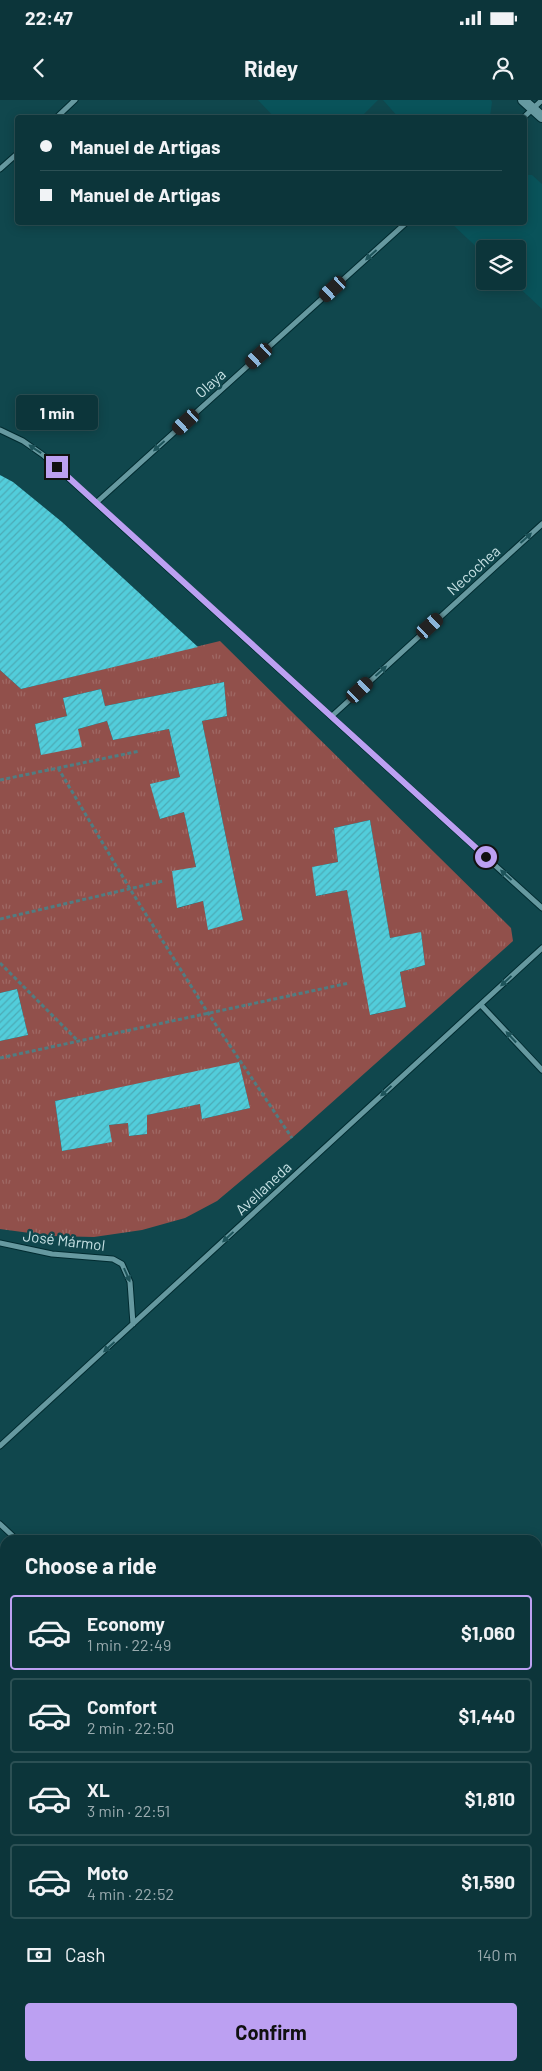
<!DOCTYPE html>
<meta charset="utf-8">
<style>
:root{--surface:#0c353a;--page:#153d42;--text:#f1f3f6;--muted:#9aabaf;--line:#2c5054;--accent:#bca0f2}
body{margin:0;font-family:Barlow,sans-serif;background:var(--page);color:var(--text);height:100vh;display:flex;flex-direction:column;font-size:19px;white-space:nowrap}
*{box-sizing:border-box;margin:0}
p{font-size:16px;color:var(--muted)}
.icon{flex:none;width:28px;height:28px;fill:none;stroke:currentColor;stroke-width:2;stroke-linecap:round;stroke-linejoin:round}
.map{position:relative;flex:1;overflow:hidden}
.details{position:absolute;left:0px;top:1435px;width:542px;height:536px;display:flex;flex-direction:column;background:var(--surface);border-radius:15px 15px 0 0;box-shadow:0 2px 12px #0003,0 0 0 1px var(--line)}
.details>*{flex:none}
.guide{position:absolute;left:15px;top:15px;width:512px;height:110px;border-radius:5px;box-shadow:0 2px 12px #0003,0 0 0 1px var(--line);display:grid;align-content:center;height:110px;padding:0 25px;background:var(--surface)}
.controls{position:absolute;left:476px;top:140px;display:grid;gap:10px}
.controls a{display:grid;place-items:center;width:50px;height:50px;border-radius:5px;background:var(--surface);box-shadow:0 2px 12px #0003,0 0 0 1px var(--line);font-size:25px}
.end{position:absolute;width:22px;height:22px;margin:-11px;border:6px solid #bca0f2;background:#111;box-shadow:0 0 0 2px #111}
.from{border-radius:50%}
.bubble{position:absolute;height:35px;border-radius:5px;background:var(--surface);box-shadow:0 2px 12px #0003,0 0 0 1px var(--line);font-size:16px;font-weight:700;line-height:35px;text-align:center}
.car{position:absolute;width:15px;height:30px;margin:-15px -8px;border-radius:6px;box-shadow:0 0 4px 1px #0007;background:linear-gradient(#222 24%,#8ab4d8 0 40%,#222 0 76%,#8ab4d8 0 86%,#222 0)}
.guide b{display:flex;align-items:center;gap:18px;height:48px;font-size:19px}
.guide b+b{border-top:1px solid var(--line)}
.guide i{width:12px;height:12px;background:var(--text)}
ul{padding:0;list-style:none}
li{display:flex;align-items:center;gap:15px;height:75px;margin:0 10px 8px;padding:0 15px;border:2px solid var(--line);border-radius:5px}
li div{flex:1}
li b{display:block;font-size:19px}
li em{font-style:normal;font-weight:700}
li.on{border-color:var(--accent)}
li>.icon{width:45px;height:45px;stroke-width:1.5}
h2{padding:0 25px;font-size:22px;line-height:60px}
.pay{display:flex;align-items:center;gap:12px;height:55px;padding:0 25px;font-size:19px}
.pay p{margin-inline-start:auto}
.cta{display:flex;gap:10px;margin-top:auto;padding:10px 25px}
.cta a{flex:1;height:58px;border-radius:5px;background:var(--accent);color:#111;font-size:20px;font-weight:700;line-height:58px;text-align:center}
.status{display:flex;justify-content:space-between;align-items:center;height:35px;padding:0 25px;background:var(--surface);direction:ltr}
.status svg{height:14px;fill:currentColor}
header{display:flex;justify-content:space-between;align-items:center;height:65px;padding:0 25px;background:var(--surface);font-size:22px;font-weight:700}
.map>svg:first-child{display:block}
</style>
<div class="status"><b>22:47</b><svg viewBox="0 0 49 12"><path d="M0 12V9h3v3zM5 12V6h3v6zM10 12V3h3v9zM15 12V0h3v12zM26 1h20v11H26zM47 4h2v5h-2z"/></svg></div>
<header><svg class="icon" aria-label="back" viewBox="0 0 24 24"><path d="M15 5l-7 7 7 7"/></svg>Ridey<svg class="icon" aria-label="person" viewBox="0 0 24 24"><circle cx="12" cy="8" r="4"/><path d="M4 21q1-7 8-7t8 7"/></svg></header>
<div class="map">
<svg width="542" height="1971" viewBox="0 0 542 1971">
<defs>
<pattern id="grass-tufts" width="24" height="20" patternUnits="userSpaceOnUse" patternTransform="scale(1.25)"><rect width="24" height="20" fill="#91504b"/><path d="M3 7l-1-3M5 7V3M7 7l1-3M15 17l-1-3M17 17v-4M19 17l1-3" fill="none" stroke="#9f6965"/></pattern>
<pattern id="building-hatch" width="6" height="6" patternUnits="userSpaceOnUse" patternTransform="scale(1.25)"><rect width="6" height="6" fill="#52cddb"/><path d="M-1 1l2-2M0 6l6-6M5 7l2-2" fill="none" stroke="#4cabb6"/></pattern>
</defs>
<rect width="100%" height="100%" fill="#10474d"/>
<path fill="#09535a" d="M258,0H378L361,17L275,18Z
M383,0H491L492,2L490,17L399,18Z
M525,75H532L542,84V209L512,181H518V149H485V155L452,124L454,122H525Z"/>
<path fill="url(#grass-tufts)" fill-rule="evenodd" d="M220,541L511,828L513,841L292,1038L217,1101L185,1118L142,1130L94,1137L52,1136L0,1129V941L28,935L17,889L0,893V570L21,589ZM224,582L227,616L202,621L243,820L209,829L203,801L178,808L196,767L184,712L160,719L151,684L180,677L169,629L113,640L107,621L78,629L41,655L35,624L67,616L63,598L101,589L105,606ZM370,720L390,838L421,833L425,865L400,872L406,907L371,915L347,790L317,796L313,767L338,762L334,728ZM239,963L250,1008L202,1019L200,1004L147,1015V1034L130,1036L128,1023L109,1025L111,1042L62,1051L55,1001Z"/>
<path fill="url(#building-hatch)" d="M0,375L13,382L62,422L198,547L21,589L0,570Z
M224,582L227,616L202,621L243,820L208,830L203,801L177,808L172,771L196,767L184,712L160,719L150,684L180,677L169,629L113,640L107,621L78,629L82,647L41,655L35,624L67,616L63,598L101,589L105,606Z
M370,720L390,838L421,832L425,865L400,872L406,907L370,915L347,790L316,796L312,767L338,762L334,728Z
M17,889L28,935L0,941V893Z
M239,962L250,1008L202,1019L200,1004L147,1015V1034L129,1036L128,1023L109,1025L112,1042L62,1051L55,1001Z"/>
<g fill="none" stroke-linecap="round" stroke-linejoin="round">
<g stroke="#012b30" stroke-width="7">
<path id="minor" d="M56,18L75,0
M523,18L542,0
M0,69L18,53
M0,330L23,341L43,355L542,808
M97,402L407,122
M332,616L542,424
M481,905L542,970
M0,1143L52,1154L113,1159L122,1164L130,1182L133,1224
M0,1346L542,848
M0,1424L17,1440
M538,1465L542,1460
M538,1947L542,1952
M74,1971L78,1966
M540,1971L542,1969"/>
</g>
<g stroke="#012b30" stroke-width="12">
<path id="secondary" d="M523,0L542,17"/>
</g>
<path stroke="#507d82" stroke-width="3" stroke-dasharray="4 2.5" stroke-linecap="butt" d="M58,668L130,789L208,913L292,1038
M0,680L140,651
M0,819L163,781
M0,863L78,941
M0,958L349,883"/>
<use href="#minor" stroke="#6699a0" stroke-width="5"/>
<use href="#secondary" stroke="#6699a0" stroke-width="10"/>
</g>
<defs><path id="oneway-solid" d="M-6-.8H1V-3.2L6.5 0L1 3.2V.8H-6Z" transform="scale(1.25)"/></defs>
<g fill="#1d5359">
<use href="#oneway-solid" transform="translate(371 155) rotate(138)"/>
<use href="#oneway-solid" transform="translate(159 346) rotate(138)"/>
<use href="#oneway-solid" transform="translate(35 349) rotate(-146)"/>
<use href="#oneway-solid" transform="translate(526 438) rotate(-42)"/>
<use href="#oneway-solid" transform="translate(381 571) rotate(-42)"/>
<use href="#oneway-solid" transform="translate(506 775) rotate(-138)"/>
<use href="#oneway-solid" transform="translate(506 881) rotate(137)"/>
<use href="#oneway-solid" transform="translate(511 937) rotate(-133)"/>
<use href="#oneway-solid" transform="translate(386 991) rotate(137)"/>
<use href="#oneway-solid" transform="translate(228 1137) rotate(137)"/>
<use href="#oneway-solid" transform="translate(127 1175) rotate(66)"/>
<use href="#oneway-solid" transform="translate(109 1247) rotate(138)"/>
</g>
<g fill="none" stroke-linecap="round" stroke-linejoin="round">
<path stroke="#bca0f2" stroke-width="6" d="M57,367L486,757"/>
</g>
<g text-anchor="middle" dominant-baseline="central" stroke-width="5" stroke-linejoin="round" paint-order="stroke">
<g font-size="15" fill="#c9e3e6" stroke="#10474d">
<text transform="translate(210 283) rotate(-42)">Olaya</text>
<text transform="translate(473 470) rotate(-42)">Necochea</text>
<text transform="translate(263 1088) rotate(-43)">Avellaneda</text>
<text transform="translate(64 1140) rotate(7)">José Mármol</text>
</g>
</g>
</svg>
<div class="controls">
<a><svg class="icon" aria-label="layers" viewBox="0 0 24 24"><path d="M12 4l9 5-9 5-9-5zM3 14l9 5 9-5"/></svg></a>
</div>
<i class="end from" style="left:486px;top:757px"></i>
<i class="end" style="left:57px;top:367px"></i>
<div class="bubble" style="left:16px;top:295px;width:82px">1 min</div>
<i class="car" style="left:333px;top:189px;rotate:228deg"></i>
<i class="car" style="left:259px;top:256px;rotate:228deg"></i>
<i class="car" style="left:186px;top:322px;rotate:228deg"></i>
<i class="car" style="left:430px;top:526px;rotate:48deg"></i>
<i class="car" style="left:360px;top:590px;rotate:47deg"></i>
<div class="guide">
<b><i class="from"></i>Manuel de Artigas</b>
<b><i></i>Manuel de Artigas</b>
</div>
<section class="details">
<h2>Choose a ride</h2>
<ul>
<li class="on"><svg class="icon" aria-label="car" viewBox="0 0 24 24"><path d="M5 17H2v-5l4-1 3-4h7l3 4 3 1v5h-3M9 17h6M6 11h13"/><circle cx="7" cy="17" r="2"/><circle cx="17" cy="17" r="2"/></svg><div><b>Economy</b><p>1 min · 22:49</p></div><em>$1,060</em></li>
<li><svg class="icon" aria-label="car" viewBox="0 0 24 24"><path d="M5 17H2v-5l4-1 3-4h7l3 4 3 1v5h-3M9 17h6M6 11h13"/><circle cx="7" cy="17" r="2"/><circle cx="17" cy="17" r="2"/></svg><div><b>Comfort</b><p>2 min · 22:50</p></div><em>$1,440</em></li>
<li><svg class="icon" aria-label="car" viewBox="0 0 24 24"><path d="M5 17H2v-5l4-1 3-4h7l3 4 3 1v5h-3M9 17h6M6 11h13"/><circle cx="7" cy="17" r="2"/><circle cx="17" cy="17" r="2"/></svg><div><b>XL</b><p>3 min · 22:51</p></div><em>$1,810</em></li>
<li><svg class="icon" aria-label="car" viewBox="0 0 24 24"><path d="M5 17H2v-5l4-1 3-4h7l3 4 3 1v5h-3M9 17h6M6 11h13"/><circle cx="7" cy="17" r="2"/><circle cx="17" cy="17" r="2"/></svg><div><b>Moto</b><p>4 min · 22:52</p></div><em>$1,590</em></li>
</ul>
<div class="pay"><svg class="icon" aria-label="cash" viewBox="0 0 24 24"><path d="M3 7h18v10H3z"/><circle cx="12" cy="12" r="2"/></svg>Cash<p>140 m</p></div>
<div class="cta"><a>Confirm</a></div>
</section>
</div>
